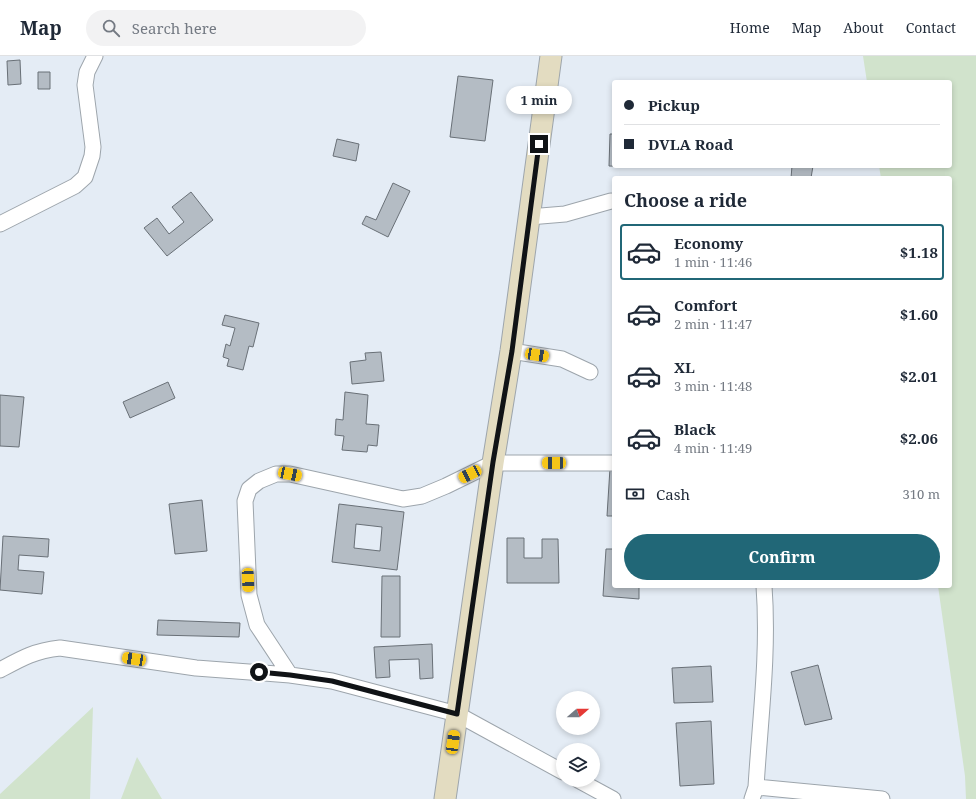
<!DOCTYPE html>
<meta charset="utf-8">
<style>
:root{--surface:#fff;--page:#f2f2f3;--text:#1f2937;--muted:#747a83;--line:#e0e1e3;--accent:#216777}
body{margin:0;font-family:"Noto Serif",serif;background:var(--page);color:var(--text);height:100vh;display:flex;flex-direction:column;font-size:15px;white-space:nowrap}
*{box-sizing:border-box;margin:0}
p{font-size:13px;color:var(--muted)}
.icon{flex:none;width:22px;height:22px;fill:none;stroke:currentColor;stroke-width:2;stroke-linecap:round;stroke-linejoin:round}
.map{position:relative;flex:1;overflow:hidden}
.panel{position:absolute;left:612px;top:120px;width:340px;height:412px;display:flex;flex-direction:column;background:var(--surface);border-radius:4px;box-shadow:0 2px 6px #0003}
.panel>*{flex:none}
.top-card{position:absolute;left:612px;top:24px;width:340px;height:88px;border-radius:4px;box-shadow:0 2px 6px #0003;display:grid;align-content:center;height:88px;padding:0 12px;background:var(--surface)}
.needle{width:26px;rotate:70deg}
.buttons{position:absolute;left:556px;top:635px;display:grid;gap:8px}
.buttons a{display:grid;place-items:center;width:44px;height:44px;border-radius:50%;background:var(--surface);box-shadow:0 2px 6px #0003;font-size:20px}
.end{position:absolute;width:18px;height:18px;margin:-9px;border:5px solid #101316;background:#fff;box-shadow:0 0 0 2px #fff}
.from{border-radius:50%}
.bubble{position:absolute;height:28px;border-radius:14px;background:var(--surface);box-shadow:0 2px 6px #0003;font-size:13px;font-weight:700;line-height:28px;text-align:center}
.car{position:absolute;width:12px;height:24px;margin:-12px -6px;border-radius:5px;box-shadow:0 0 3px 1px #0007;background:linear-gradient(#f5c518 24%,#345 0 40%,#f5c518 0 76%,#345 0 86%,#f5c518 0)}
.top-card b{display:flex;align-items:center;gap:14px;height:38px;font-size:15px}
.top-card b+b{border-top:1px solid var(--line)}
.top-card i{width:10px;height:10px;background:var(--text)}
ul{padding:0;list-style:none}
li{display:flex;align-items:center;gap:12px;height:56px;margin:0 8px 6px;padding:0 4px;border:2px solid transparent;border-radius:4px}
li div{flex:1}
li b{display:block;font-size:15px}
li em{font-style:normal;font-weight:700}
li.active{border-color:var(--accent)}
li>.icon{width:36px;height:36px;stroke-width:1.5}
h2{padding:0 12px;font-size:18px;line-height:48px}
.pay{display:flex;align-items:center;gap:10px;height:44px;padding:0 12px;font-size:15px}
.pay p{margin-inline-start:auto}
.cta{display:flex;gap:8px;margin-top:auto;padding:8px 12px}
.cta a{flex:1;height:46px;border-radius:24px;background:var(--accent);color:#fff;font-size:16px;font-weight:700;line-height:46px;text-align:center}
header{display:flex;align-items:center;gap:24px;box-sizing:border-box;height:56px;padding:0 20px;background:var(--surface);border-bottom:1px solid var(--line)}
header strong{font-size:19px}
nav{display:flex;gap:22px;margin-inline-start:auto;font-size:14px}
.search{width:280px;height:36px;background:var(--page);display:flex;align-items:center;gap:10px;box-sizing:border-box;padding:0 14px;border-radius:22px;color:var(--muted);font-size:15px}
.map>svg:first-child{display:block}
</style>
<header>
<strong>Map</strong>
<div class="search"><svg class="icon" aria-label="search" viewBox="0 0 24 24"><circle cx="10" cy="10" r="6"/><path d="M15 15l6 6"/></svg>Search here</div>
<nav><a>Home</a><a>Map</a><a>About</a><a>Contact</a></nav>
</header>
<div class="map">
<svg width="976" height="743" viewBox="0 0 976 743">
<rect width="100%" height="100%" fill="#e4ecf5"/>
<path fill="#d1e3cc" d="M863,0H976V743H966L965,720L938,530H950V122H881L879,110H950V26H867Z
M93,651L90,743H0V738Z
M137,701L162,743H121Z"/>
<path fill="#b4bcc4" stroke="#697077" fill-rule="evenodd" d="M20,4L21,28L8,29L7,5Z
M38,16H50V33H38Z
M458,20L493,24L485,85L450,81Z
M610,78H614V110H640V111L609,110Z
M337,83L359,88L356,105L333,100Z
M792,110H813L811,122H791Z
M393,127L410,135L388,181L362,168L366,160L376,164Z
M191,136L213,164L167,200L144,172L157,162L169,178L184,166L172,151Z
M225,259L259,267L253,291L249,290L243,314L227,310L229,303L223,301L226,288L230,290L235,272L222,269Z
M381,296L384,325L352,328L350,306L366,304L365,297Z
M168,326L175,342L130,362L123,346Z
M345,336L368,339L366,368L379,369L377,390L368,389L367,396L342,394L344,380L335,379L336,363L343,364Z
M0,339L24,341L19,391L0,390Z
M610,412H614V460H607Z
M202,444L207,495L175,498L169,448Z
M339,448L404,456L397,514L332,506ZM356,468L382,471L380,495L354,492Z
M3,480L49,483L48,501L19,499L18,514L44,516L42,538L0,534Z
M507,482H524V502H542V483H558L559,527H507Z
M606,493H614V530H639V543L603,540Z
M382,520H400V581H381Z
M158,564L240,567L239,581L157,579Z
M432,588L433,622L420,623L419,603L389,604L390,621L376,622L374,591Z
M818,609L832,663L805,669L791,616Z
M711,610L713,646L674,647L672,612Z
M711,665L714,728L680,730L676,667Z"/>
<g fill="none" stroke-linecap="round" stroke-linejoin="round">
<g stroke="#9da5ac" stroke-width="17">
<path id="street" d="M529,161L565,158L611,145
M0,168L75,130L85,121L92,100L93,91L85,29L87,16L95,0
M511,295L562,303L590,316
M0,614C22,602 34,595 60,592L196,612L290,619L332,625L457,658L563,716
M290,619L257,569L249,539L245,445L249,433L259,425L276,418H290L403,443L422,440L446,430L493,407H614
M578,724L613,743
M756,731L882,743
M752,743L756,731C760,664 769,597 764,530"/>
</g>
<g stroke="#9da5ac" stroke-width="23">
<path id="secondary" d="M445,743L493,407L511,295L551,0"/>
</g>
<use href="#street" stroke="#fff" stroke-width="15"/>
<use href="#secondary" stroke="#e3dcc1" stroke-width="21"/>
</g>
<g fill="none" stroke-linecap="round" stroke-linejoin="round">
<path stroke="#101316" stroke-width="5" d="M259,616L290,619L332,625L457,658L493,406L512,295L539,88"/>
</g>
</svg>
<div class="buttons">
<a><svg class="needle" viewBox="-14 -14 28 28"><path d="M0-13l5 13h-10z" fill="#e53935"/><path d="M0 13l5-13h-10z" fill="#747a83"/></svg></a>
<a><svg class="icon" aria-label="layers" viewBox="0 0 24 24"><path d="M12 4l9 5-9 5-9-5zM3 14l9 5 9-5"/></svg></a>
</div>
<i class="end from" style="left:259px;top:616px"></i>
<i class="end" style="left:539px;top:88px"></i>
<div class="bubble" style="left:506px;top:30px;width:66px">1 min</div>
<i class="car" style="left:537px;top:299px;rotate:99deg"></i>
<i class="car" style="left:554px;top:407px;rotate:270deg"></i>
<i class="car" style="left:290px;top:418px;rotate:102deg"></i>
<i class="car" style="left:470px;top:418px;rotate:243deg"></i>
<i class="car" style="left:248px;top:524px;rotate:178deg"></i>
<i class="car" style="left:134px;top:603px;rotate:279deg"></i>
<i class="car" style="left:453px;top:686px;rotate:8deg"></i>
<div class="top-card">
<b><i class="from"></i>Pickup</b>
<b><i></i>DVLA Road</b>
</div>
<section class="panel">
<h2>Choose a ride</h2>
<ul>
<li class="active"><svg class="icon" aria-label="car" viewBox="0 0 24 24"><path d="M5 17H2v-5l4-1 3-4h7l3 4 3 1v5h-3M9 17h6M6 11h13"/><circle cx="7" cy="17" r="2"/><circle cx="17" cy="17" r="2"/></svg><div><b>Economy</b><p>1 min · 11:46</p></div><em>$1.18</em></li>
<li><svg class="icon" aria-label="car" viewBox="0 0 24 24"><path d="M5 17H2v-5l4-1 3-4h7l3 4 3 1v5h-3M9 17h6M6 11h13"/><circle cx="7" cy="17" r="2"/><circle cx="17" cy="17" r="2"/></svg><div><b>Comfort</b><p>2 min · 11:47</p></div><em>$1.60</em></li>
<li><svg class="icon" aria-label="car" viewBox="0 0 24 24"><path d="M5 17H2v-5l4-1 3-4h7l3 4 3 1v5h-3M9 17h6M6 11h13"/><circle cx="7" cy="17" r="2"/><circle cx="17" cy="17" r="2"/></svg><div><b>XL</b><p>3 min · 11:48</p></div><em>$2.01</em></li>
<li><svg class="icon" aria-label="car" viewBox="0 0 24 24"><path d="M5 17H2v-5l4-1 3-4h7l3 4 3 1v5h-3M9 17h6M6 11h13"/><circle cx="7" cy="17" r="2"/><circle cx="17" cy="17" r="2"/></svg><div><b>Black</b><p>4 min · 11:49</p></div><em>$2.06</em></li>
</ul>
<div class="pay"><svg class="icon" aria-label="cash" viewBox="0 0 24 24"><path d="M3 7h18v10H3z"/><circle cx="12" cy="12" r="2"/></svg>Cash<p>310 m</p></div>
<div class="cta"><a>Confirm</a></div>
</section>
</div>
